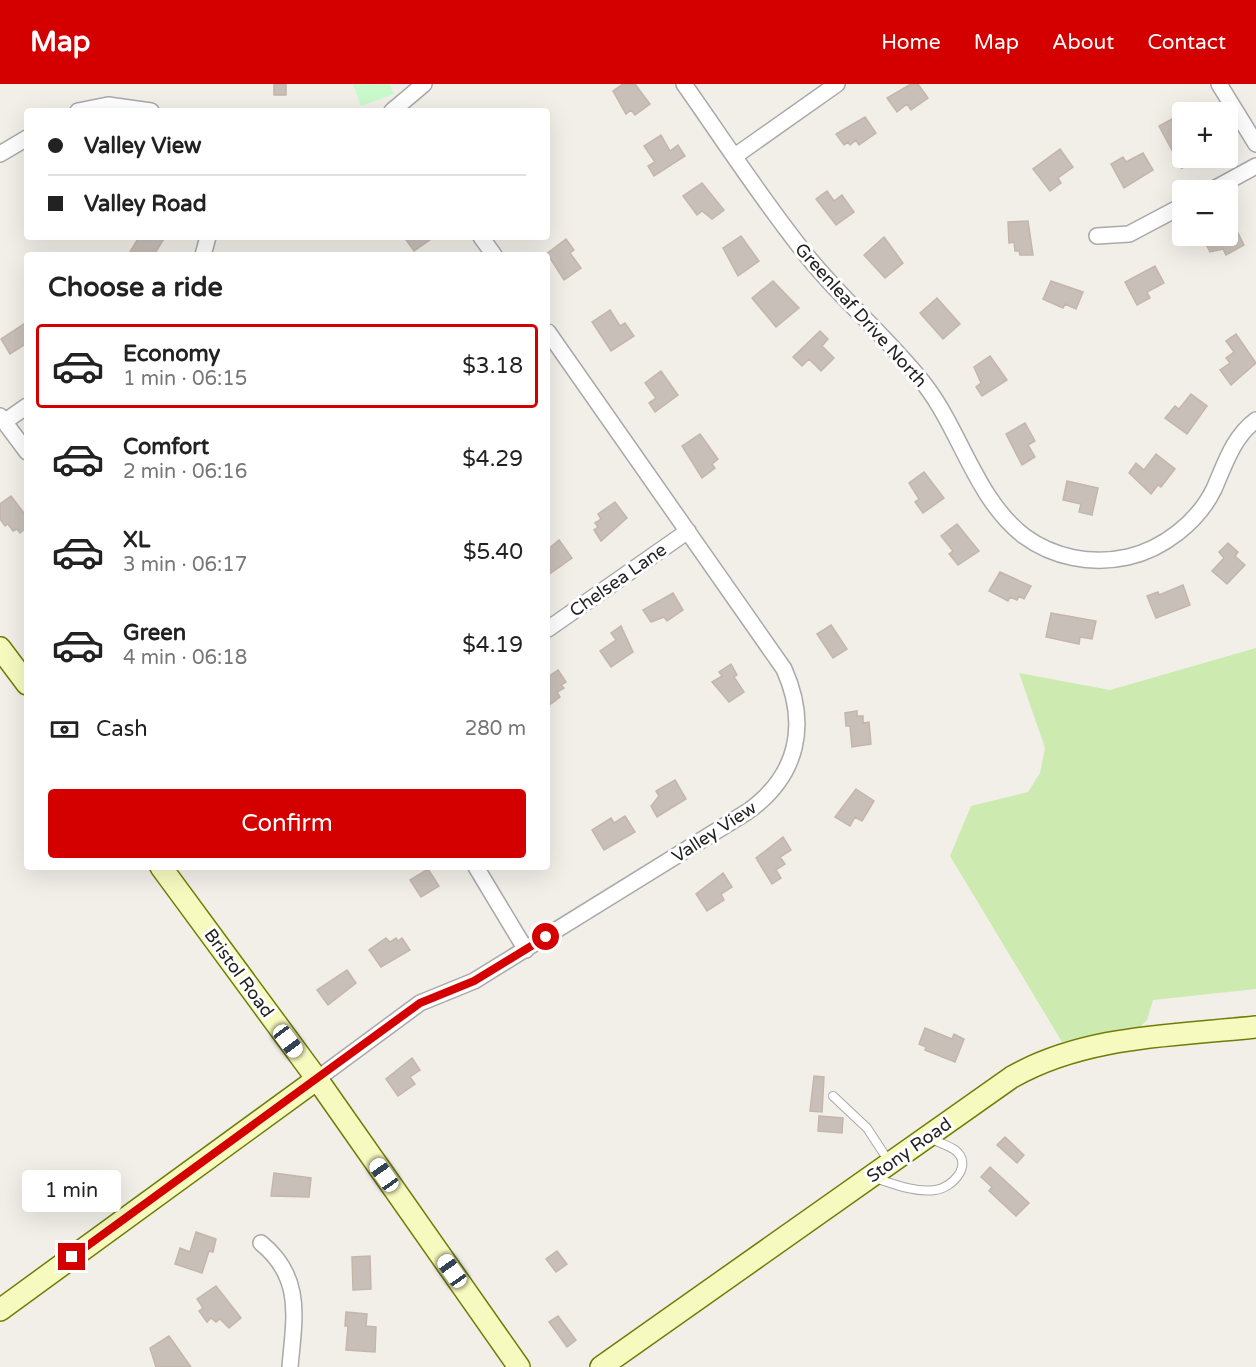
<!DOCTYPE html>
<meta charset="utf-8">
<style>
:root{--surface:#fff;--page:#f2f2f2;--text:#222;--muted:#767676;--line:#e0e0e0;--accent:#d40000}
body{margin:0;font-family:"Varela Round",sans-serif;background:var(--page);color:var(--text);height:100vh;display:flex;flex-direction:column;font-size:22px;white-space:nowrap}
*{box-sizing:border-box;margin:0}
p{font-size:20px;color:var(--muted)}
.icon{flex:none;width:33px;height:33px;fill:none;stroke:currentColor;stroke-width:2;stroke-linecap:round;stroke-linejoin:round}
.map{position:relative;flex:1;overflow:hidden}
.panel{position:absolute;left:24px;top:168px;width:526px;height:618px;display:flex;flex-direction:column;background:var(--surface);border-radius:6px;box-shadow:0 6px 24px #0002}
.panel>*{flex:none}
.top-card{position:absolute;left:24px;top:24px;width:526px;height:132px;border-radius:6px;box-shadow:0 6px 24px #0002;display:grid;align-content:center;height:132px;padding:0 24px;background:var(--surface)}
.tools{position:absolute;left:1172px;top:18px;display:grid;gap:12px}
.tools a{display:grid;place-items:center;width:66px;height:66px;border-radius:6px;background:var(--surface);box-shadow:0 6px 24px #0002;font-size:30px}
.end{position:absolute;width:27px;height:27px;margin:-14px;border:8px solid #d40000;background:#fff;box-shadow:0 0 0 3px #fff}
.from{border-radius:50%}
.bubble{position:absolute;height:42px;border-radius:6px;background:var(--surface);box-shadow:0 6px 24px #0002;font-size:20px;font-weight:600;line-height:42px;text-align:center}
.car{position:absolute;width:18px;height:36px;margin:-18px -9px;border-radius:8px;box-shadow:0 0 4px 2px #0007;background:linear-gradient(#fff 24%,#345 0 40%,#fff 0 76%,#345 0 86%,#fff 0)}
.top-card b{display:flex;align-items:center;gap:21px;height:57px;font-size:22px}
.top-card b+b{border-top:2px solid var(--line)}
.top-card i{width:15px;height:15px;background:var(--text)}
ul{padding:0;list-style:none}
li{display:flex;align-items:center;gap:18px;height:84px;margin:0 12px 9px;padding:0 12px;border:3px solid transparent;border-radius:6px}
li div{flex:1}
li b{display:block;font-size:22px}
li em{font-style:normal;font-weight:600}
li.on{border-color:var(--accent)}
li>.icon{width:54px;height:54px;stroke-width:1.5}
h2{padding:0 24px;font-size:27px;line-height:72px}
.pay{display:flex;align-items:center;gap:15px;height:66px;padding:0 24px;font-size:22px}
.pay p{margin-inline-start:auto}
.action{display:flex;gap:12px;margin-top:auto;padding:12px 24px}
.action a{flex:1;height:69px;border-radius:6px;background:var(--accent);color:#fff;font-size:24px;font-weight:600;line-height:69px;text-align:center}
header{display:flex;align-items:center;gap:36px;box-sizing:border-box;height:84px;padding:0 30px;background:var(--accent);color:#fff}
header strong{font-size:28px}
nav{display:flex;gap:33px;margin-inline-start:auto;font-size:21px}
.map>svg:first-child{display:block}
</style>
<header>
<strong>Map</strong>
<nav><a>Home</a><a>Map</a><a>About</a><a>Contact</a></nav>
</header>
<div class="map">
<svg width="1256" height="1283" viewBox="0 0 1256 1283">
<rect width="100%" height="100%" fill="#f2efe9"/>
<path fill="#cdebb0" d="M1256,564V905L1153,916L1147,936L1137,946L1096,950L1062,958L950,772L971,722L1028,708L1040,689L1045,664L1019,589L1110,606Z"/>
<path fill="#c8facc" d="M353,0H390L394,10L361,22Z"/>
<path fill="#c7bfb8" stroke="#c4b6ab" stroke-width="1.5" d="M274,0H286V11H274Z
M623,0H635L650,20L635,31L631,26L626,30L613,7Z
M911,0H918L928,14L911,26L907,20L897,28L887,14Z
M865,33L876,49L859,61L856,56L850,61L848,58L844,61L836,50Z
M1172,35L1176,43L1182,40V85L1159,42Z
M661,51L670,67L678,61L685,72L654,92L648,82L655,78L644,62Z
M1060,65L1073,83L1058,94L1061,99L1050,107L1033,85Z
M1143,69L1153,86L1124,104L1111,80L1123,73L1126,78Z
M702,99L724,126L712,135L702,127L697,131L683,112Z
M827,107L834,117L842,111L854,128L836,141L816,115Z
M1028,137L1033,171H1020L1019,167H1015L1014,158L1009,159L1008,138Z
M1235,143L1244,161L1226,171L1223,165L1210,168L1204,156L1212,152H1227V147Z
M741,152L759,177L738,192L723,164Z
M139,153H165L154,171H136L130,168Z
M404,153H434L414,167Z
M884,153L903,179L885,194L864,171Z
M566,155L574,166L570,169L581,184L564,196L548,171H545Z
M1155,182L1164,199L1147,208L1150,214L1137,221L1125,198Z
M773,197L799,224L776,243L752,214Z
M1051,197L1083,208L1076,225L1065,220L1063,224L1043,215Z
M937,214L960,240L943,255L920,229Z
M610,226L620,242L625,239L634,252L611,267L592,238Z
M27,238V259L10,270L1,255Z
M820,247L828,255L822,262L834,274L821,287L809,275L802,282L793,273Z
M1236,250L1256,279L1231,301L1220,286L1230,279L1226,274L1234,268L1226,257Z
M990,272L1007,296L982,312L976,303L981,299L974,283Z
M661,287L678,311L655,328L649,319L656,314L645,299Z
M1191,310L1207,322L1187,350L1165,334L1175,322L1179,325Z
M1025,339L1035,357L1028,361L1035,373L1022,381L1006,350Z
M700,350L718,375L712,380L715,384L702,394L682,362Z
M1156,370L1175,385L1161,403L1158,401L1151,410L1129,389L1136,379L1144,386Z
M924,388L944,414L923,429L915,418L919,415L909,399Z
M1067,397L1098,404L1092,431L1079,428L1081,420L1063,416Z
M11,412L27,433V443L20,449L17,445L13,447L8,440L5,442L0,435V420Z
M615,418L627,434L601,457L594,446L598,443L595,439L601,435L598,430Z
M957,440L979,467L958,481L949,470L953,467L941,452Z
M559,456L572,474L548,491V465Z
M1228,459L1238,468L1235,472L1245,481L1227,500L1212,487L1224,474L1219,468Z
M1000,488L1031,502L1024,515L1019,512L1017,516L1010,513L1008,517L989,507Z
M1183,501L1190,521L1156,534L1147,512L1158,508L1159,511Z
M673,509L683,526L667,537L664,533L651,538L643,526Z
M1051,529L1096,537L1092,555L1080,553L1079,560L1046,553Z
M831,541L847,565L833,574L817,550Z
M621,542L633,568L611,583L600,567L616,556L611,549Z
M731,580L737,591L734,593L744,608L729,618L712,598L722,592L719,588Z
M558,586L566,598L561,601L564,604L557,608L560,613L548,622V593Z
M857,627V632H863V639L869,638L871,660L852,663L850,642H846L845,629Z
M675,696L686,715L657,733L651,722L659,712L656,707Z
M856,705L874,717L862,737L855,733L850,742L835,733Z
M625,732L635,748L604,766L592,746L611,734L614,739Z
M783,753L791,766L780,773L785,780L776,786L781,794L772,800L756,774Z
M428,785L439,802L421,813L410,796Z
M723,789L732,803L721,810L724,816L707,827L696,810Z
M386,854L390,858L396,854L398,857L402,854L410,866L381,883L369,866Z
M347,886L356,899L328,921L317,906Z
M925,944L952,955L954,950L964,955L955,978L925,966L926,963L919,960Z
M412,974L420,986L410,993L415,1000L398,1012L386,995Z
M814,992L824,993L822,1028L810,1027Z
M819,1032L843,1034L842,1049L818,1047Z
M1005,1053L1024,1071L1017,1079L997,1061Z
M990,1083L1029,1119L1016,1132L989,1107L992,1103L981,1093Z
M274,1089L311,1094L309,1113L271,1112Z
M196,1148L216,1155L213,1168L209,1167L202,1189L175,1180L180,1164L190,1168Z
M557,1167L567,1180L556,1188L546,1175Z
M370,1172L371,1205L353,1206L352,1173Z
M216,1202L241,1234L229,1244L220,1235L216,1238L211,1234L207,1238L199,1227L203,1224L197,1215Z
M346,1228L367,1230L366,1242L376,1243L375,1268L346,1266L348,1242H345Z
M558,1232L576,1256L567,1263L549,1238Z
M169,1252L191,1283H156L150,1264Z"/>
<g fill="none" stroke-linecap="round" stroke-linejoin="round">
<g stroke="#a9a9a9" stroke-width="10">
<path id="lane" d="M833,1012L867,1044L890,1079
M875,1094C893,1100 916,1109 935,1106C952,1104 974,1081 955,1066C948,1061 937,1058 929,1054"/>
</g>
<g stroke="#a9a9a9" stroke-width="18">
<path id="street" d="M684,0C722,54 759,111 800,163C837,212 887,252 925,301C961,348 976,415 1024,452C1054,474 1092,481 1128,473C1163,465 1198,438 1214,405C1225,380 1233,353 1256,336
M1219,0L1256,60
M78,27L108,21L151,27
M392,27L424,0
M0,70L27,54
M735,72L837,0
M1212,106L1256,82
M1097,152L1129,150L1182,122
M481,153L494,171
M203,171L208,153
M0,332L27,368
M4,338L27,322
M548,545L688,447
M476,783L526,866
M317,995L420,919L474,897L747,728C798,692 809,641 784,585L548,248
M261,1159C304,1194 294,1235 290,1283"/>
</g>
<g stroke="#707d05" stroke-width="24">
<path id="secondary" d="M0,564L27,600
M161,783L317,995L519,1283
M0,1226L317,995
M601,1283L1012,993C1086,951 1173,952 1256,943"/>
</g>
<use href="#lane" stroke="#fff" stroke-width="8"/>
<use href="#street" stroke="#fff" stroke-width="15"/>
<use href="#secondary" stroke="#f7fabf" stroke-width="21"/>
</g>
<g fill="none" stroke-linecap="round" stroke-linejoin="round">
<path stroke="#d40000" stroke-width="8" d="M72,1173L420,919L474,897L546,853"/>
</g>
<g text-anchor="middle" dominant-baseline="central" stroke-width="6" stroke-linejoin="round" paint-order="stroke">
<g font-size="18" fill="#222" stroke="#fff">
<text transform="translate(861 231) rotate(48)">Greenleaf Drive North</text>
<text transform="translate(618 496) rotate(-35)">Chelsea Lane</text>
<text transform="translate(714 748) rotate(-33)">Valley View</text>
<text transform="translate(239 889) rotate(54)">Bristol Road</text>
<text transform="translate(909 1066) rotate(-35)">Stony Road</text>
</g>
</g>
</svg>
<div class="tools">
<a>+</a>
<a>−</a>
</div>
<i class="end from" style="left:546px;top:853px"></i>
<i class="end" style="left:72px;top:1173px"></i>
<div class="bubble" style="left:22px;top:1086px;width:99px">1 min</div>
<i class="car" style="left:288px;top:957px;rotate:143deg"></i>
<i class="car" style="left:384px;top:1091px;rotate:325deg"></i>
<i class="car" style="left:452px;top:1187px;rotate:325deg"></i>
<div class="top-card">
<b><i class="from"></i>Valley View</b>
<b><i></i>Valley Road</b>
</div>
<section class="panel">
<h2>Choose a ride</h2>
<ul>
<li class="on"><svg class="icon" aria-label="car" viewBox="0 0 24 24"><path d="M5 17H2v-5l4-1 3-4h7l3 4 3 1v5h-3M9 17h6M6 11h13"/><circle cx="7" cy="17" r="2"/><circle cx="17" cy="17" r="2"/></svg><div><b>Economy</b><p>1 min · 06:15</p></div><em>$3.18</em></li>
<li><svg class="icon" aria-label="car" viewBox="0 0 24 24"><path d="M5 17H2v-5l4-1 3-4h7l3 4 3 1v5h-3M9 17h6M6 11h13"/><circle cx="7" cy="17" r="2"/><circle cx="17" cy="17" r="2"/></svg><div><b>Comfort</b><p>2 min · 06:16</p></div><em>$4.29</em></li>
<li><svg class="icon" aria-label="car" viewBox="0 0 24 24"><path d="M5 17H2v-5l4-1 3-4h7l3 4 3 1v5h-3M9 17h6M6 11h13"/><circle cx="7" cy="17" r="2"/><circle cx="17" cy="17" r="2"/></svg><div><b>XL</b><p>3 min · 06:17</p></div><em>$5.40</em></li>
<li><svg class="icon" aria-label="car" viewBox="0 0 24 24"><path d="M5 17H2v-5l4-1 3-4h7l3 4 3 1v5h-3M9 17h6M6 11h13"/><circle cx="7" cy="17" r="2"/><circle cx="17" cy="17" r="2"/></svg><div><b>Green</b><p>4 min · 06:18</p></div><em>$4.19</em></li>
</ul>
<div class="pay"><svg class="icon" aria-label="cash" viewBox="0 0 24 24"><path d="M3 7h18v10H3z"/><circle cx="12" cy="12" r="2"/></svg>Cash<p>280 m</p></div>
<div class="action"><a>Confirm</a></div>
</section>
</div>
